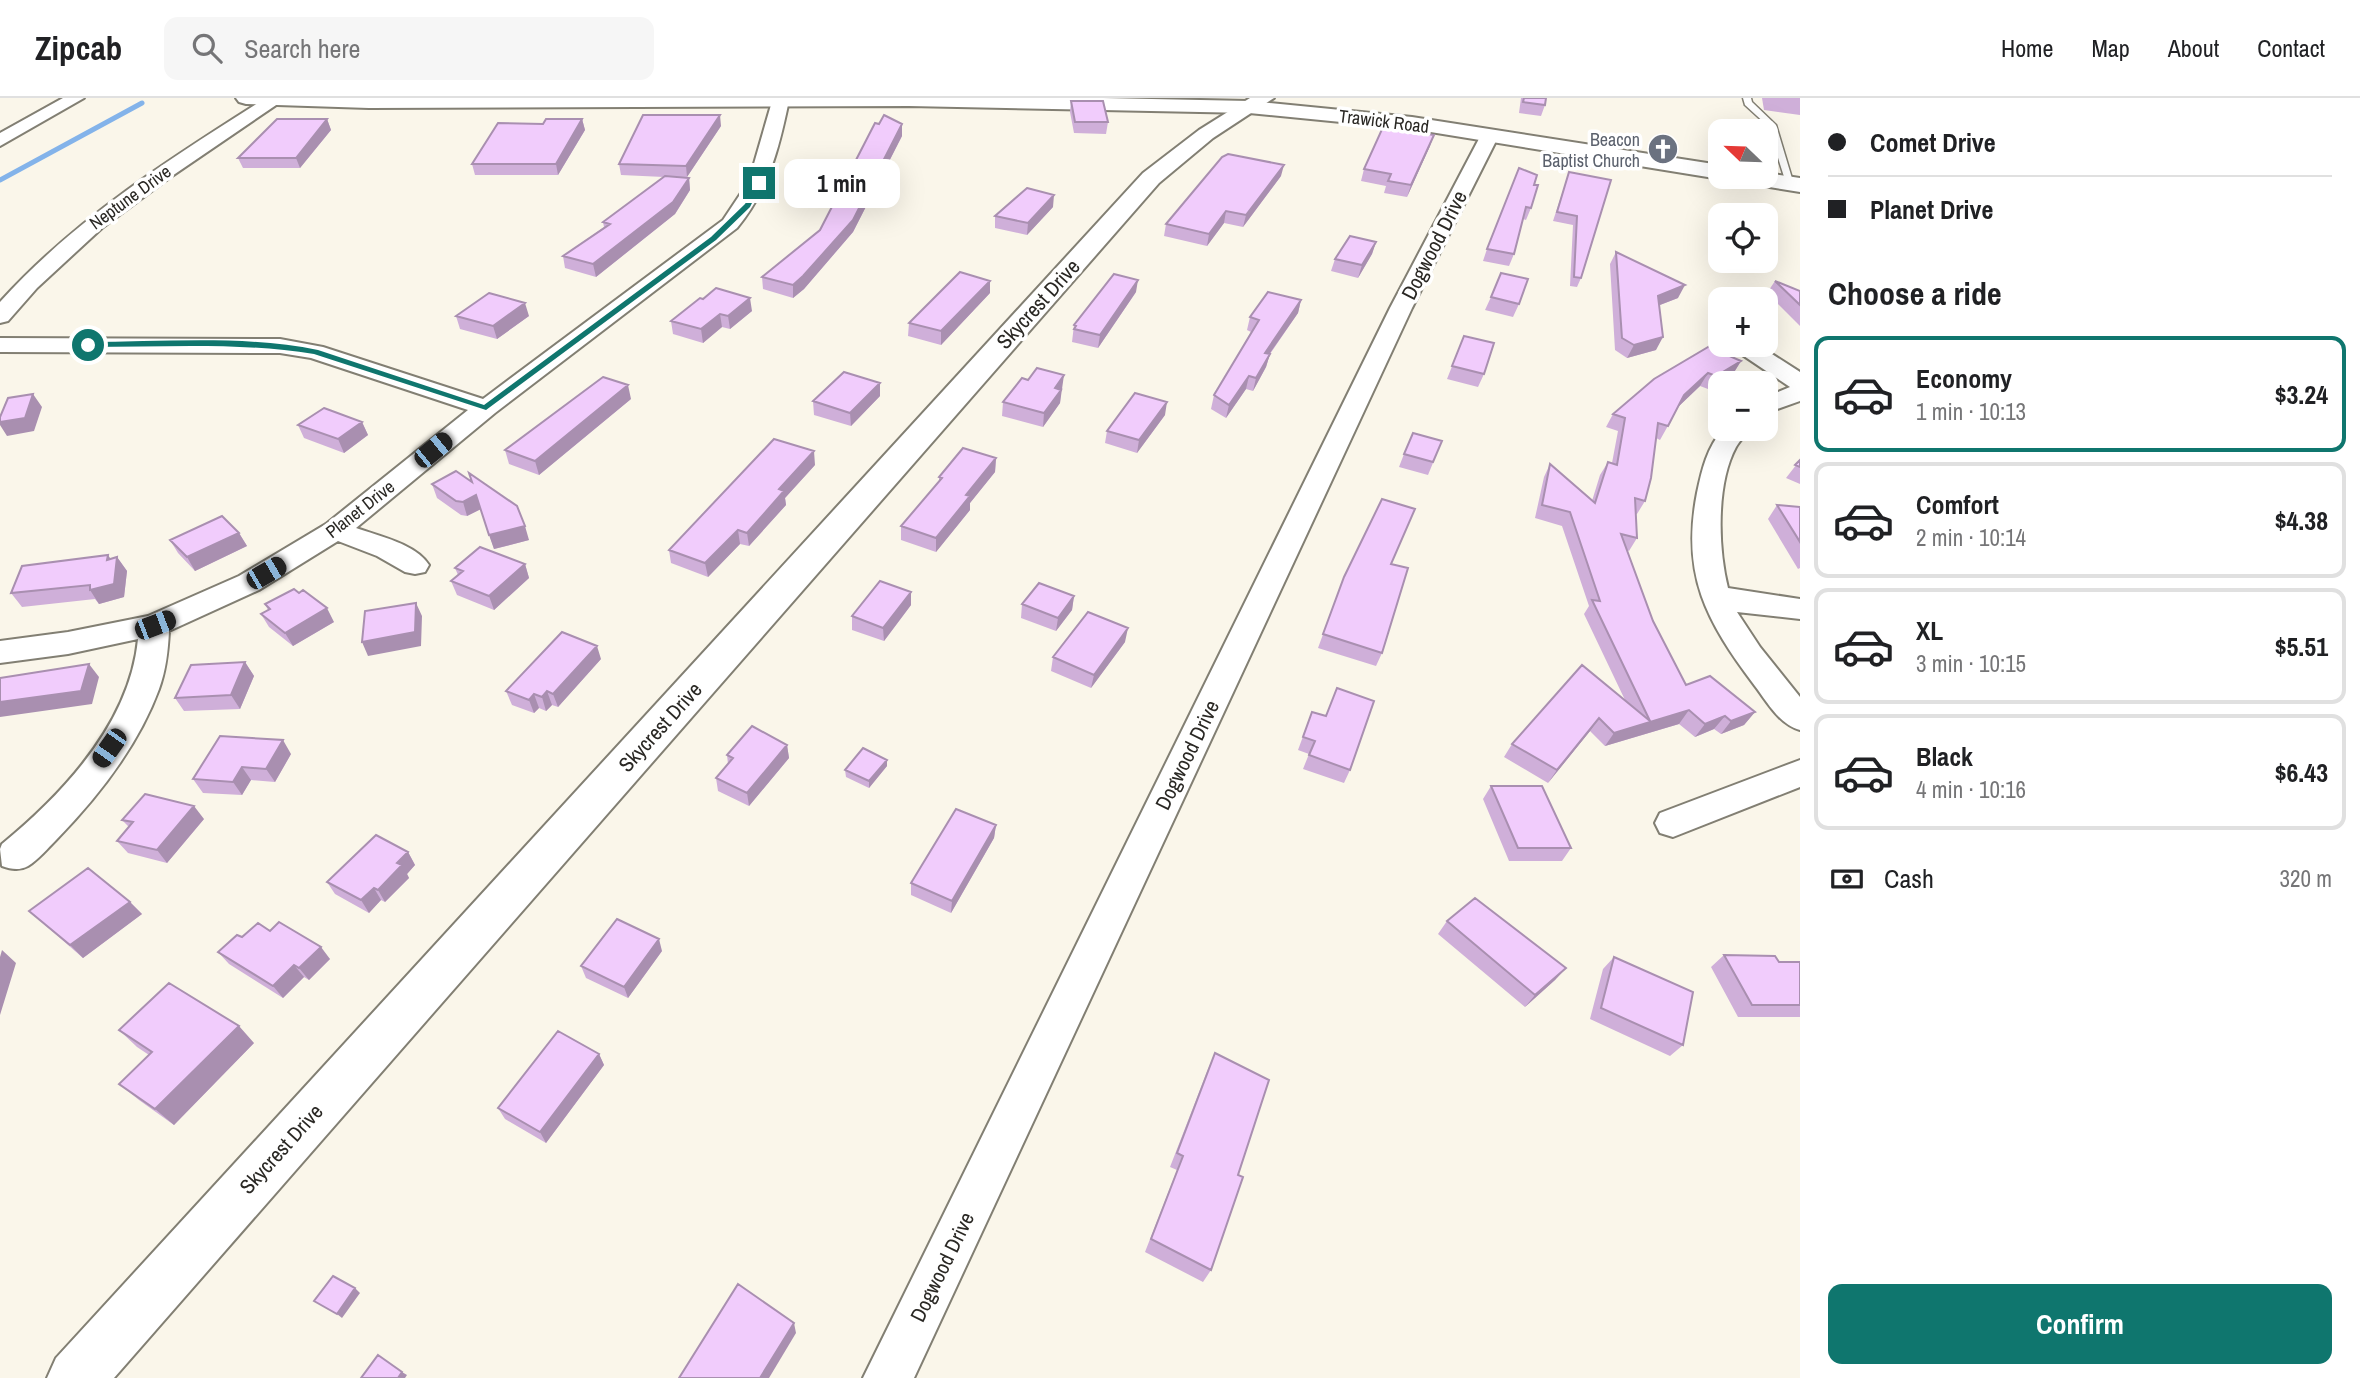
<!DOCTYPE html>
<meta charset="utf-8">
<style>
:root{--surface:#fff;--page:#f6f6f6;--text:#202124;--muted:#757577;--line:#e0e0e0;--accent:#0f766e}
body{margin:0;font-family:"Archivo Narrow",sans-serif;background:var(--page);color:var(--text);height:100vh;display:flex;flex-direction:column;font-size:26px;white-space:nowrap}
*{box-sizing:border-box;margin:0}
p{font-size:23px;color:var(--muted)}
.icon{flex:none;width:38px;height:38px;fill:none;stroke:currentColor;stroke-width:2;stroke-linecap:round;stroke-linejoin:round}
.map{position:relative;flex:1;overflow:hidden}
.panel{display:flex;flex-direction:column;background:var(--surface);width:560px}
.panel>*{flex:none}
.top-card{display:grid;align-content:center;height:154px;padding:0 28px;background:var(--surface)}
.needle{width:46px;rotate:293deg}
.tools{position:absolute;left:1708px;top:21px;display:grid;gap:14px}
.tools a{display:grid;place-items:center;width:70px;height:70px;border-radius:14px;background:var(--surface);box-shadow:0 7px 28px #0002;font-size:35px}
.end{position:absolute;width:32px;height:32px;margin:-16px;border:9px solid #0f766e;background:#fff;box-shadow:0 0 0 4px #fff}
.from{border-radius:50%}
.bubble{position:absolute;height:49px;border-radius:14px;background:var(--surface);box-shadow:0 7px 28px #0002;font-size:23px;font-weight:800;line-height:49px;text-align:center}
.car{position:absolute;width:21px;height:42px;margin:-21px -10px;border-radius:9px;box-shadow:0 0 5px 2px #0007;background:linear-gradient(#222 24%,#8ab4d8 0 40%,#222 0 76%,#8ab4d8 0 86%,#222 0)}
.top-card b{display:flex;align-items:center;gap:24px;height:66px;font-size:26px}
.top-card b+b{border-top:2px solid var(--line)}
.top-card i{width:18px;height:18px;background:var(--text)}
ul{padding:0;list-style:none}
li{display:flex;align-items:center;gap:21px;height:116px;margin:0 14px 10px;padding:0 14px;border:4px solid var(--line);border-radius:14px}
li div{flex:1}
li b{display:block;font-size:26px}
li em{font-style:normal;font-weight:800}
li.current{border-color:var(--accent)}
li>.icon{width:63px;height:63px;stroke-width:1.5}
h2{padding:0 28px;font-size:32px;line-height:84px}
.pay{display:flex;align-items:center;gap:18px;height:77px;padding:0 28px;font-size:26px}
.pay p{margin-inline-start:auto}
.primary-button{display:flex;gap:14px;margin-top:auto;padding:14px 28px}
.primary-button a{flex:1;height:80px;border-radius:14px;background:var(--accent);color:#fff;font-size:28px;font-weight:800;line-height:80px;text-align:center}
header{display:flex;align-items:center;gap:42px;box-sizing:border-box;height:98px;padding:0 35px;background:var(--surface);border-bottom:2px solid var(--line)}
header strong{font-size:33px}
nav{display:flex;gap:38px;margin-inline-start:auto;font-size:24px}
.search{width:490px;height:63px;background:var(--page);display:flex;align-items:center;gap:18px;box-sizing:border-box;padding:0 24px;border-radius:14px;color:var(--muted);font-size:26px}
main{display:flex;flex:1;min-height:0}
.map>svg:first-child{display:block}
</style>
<header>
<strong>Zipcab</strong>
<div class="search"><svg class="icon" aria-label="search" viewBox="0 0 24 24"><circle cx="10" cy="10" r="6"/><path d="M15 15l6 6"/></svg>Search here</div>
<nav><a>Home</a><a>Map</a><a>About</a><a>Contact</a></nav>
</header>
<main>
<div class="map">
<svg width="1800" height="1280" viewBox="0 0 1800 1280">
<rect width="100%" height="100%" fill="#faf6ea"/>
<g fill="none" stroke-linecap="round" stroke-linejoin="round">
<path stroke="#83b3ea" stroke-width="5" d="M0,82L142,5"/>
<g stroke="#827f73" stroke-width="3">
<path id="lane" d="M1743,0H1751L1752,4L1776,27L1794,87L1786,85L1768,28L1745,7Z"/>
</g>
<g stroke="#827f73" stroke-width="4">
<path id="street" d="M63,0H84L0,48V35Z
M266,0L285,1L172,78L102,130L37,190L8,223L0,225V204C76,120 171,60 266,0Z
M773,0L789,2C779,50 769,91 737,130L495,315L356,430C379,438 416,446 429,467L425,474L415,476L405,474L377,458L338,443L259,492L169,533C168,553 166,572 159,591C138,648 98,699 56,742C48,750 38,762 28,768C19,773 11,771 2,768L0,751L2,746C64,695 130,625 138,541L68,556L0,565V543L68,534L148,518L239,478L326,426L468,312L311,260L280,255L0,254V240L280,241L323,249L483,301L723,122L749,83Z
M1490,32L1499,37L1412,210L914,1280H863L1390,210L1481,37Z
M1732,247H1758L1800,274V303L1766,315V299L1790,289L1735,252Z
M1723,331H1750C1746,337 1740,342 1736,349C1716,386 1718,450 1728,490L1800,501V521L1737,514L1760,549L1800,599V632C1779,626 1768,605 1755,588C1706,523 1681,477 1697,395C1702,371 1707,350 1723,331Z
M1800,662V689L1673,739L1660,735L1655,725L1660,715Z"/>
</g>
<g stroke="#827f73" stroke-width="4">
<path id="secondary" d="M236,0H1103L1249,3L1412,19L1720,67V79H1727L1720,81L1412,31L1249,15L909,8L369,10L246,6L239,4Z
M1766,75L1800,80V94L1751,86L1743,84L1740,79H1766Z"/>
</g>
<g stroke="#827f73" stroke-width="4">
<path id="primary" d="M1250,0H1274L1213,40L1159,85L114,1280H47L56,1260L1143,75L1199,32Z"/>
</g>
<use href="#lane" fill="#fff" fill-rule="evenodd"/>
<use href="#street" fill="#fff" fill-rule="evenodd"/>
<use href="#secondary" fill="#fff" fill-rule="evenodd"/>
<use href="#primary" fill="#fff" fill-rule="evenodd"/>
</g>
<path fill="#cfafd9" d="M1521,0H1546L1545,7L1541,18L1519,15Z
M1762,0H1800V17L1764,12Z
M1071,3L1108,24L1106,36L1074,35L1070,14Z
M327,21L331,32L300,70H243L238,60Z
M582,21L585,32L558,77H475L472,66L543,26Z
M902,26V38L853,134L804,191L793,200L763,191L762,179L820,132Z
M721,28L687,79L689,80L690,92L675,116L596,179L565,170L563,158L604,129L603,124L664,79L621,77L619,66Z
M1430,48L1407,99L1384,95L1386,88L1361,83L1364,71Z
M1569,74L1611,82L1581,180L1577,189L1570,188L1573,127L1553,123Z
M1281,78L1243,129L1224,125L1207,148L1164,138L1166,126Z
M1534,87L1531,110L1526,122L1523,121L1514,156L1509,168L1483,163L1487,151Z
M1053,109L1027,137L995,130V118Z
M1376,144L1372,156L1358,180L1331,173L1335,161Z
M1616,154L1678,200L1660,207L1656,252L1627,260L1615,252L1610,166Z
M1775,183L1800,193V228L1767,195Z
M1136,194L1098,250L1072,244L1074,227Z
M990,195L941,247L908,238L909,225Z
M1491,199L1519,206L1513,219L1485,212Z
M700,200L752,213L730,231L722,229L703,245L673,236L671,223Z
M1301,202L1298,215L1270,256L1266,269L1253,293L1246,291L1226,320L1211,311L1214,297L1251,234L1247,232L1250,219Z
M456,218H529L497,241L460,231Z
M1464,238L1484,276L1478,289L1447,281Z
M1735,255L1731,258L1741,263L1733,276L1708,291L1700,288L1679,308L1660,342L1656,340L1645,403L1637,416H1636L1637,440L1629,453L1627,452L1653,523L1686,587L1755,614L1744,627L1721,636L1714,631L1695,639L1679,626L1605,648L1590,633L1548,685L1504,659L1512,646L1625,602L1584,516L1589,508L1562,428L1535,420L1544,379L1550,366L1592,403L1600,377L1608,364L1612,365L1618,333L1606,329L1613,316Z
M1063,290L1061,292L1060,305L1043,329L1002,318L1003,304Z
M880,298L851,328L814,317L813,303Z
M631,301L539,377L509,366L505,352Z
M1165,317L1137,355L1105,345L1107,333Z
M362,324L368,337L344,355L304,340L298,327Z
M1442,343L1428,377L1399,369L1404,356Z
M996,360L995,374L970,405V412L936,454L901,442V428L939,385V379Z
M1800,362V386L1786,380Z
M815,367L785,400L786,407L749,448L740,446L708,479L671,465L669,452Z
M456,373L529,442L494,451L481,411L467,418L461,417L437,400L432,386Z
M1777,407L1800,409V470L1798,471L1768,421Z
M239,435L247,448L195,473L178,455L170,442Z
M117,459L127,473L124,499L99,506L95,501L22,509L11,495Z
M525,466L529,480L494,512L457,497L451,483L458,477L455,470Z
M1391,466L1382,555L1376,568L1318,550L1344,479Z
M911,494V507L884,543L852,532V518Z
M1074,498L1072,512L1056,533L1021,520L1022,506Z
M265,506L334,524L293,548L269,529L261,516L268,512Z
M1125,544L1091,590L1051,573L1053,559Z
M601,561L558,609L552,607L546,613L539,610L534,615L512,607L506,593Z
M245,564L254,578L240,611L184,613L175,600Z
M1337,590L1350,672L1344,685L1303,671L1309,656L1298,652L1312,614L1326,618Z
M787,647L789,660L749,708L718,693L716,680L728,666L727,657Z
M291,656L275,684L251,682L242,697L203,695L193,681Z
M887,662V668L869,690L846,679L845,672Z
M1491,688L1571,750L1562,763H1509L1483,701Z
M204,721L167,765L128,755L117,743L129,729L122,722Z
M996,727L994,740L951,815L911,797V785Z
M408,754L415,767L407,776L409,780L385,804L381,802L369,815L335,796L327,784Z
M130,804L142,816L83,860L29,813Z
M1447,823L1566,870L1555,882L1525,909L1438,836Z
M270,833L330,861L309,882L304,879L283,900L229,866L218,854L242,839Z
M662,853L628,900L586,880L581,868Z
M1724,857L1779,864H1800V919H1738L1711,869Z
M1614,859L1683,947L1670,958L1590,921L1603,871Z
M119,932L254,945L174,1027L139,1002L119,986L149,957L137,949Z
M1215,955L1211,1172L1203,1184L1145,1154L1177,1072L1170,1069L1208,971Z
M599,956L604,967L546,1045L505,1021L498,1010Z"/>
<path fill="#a98fb0" d="M720,17L721,28L687,79L686,68Z
M327,21L331,32L300,70L296,60Z
M582,21L585,32L558,77L556,66Z
M902,26V38L853,134L804,191L793,200V187Z
M1434,37L1430,48L1407,99L1411,87Z
M1284,67L1281,78L1243,129L1246,117Z
M689,80L690,92L675,116L596,179L593,166Z
M1054,97L1053,109L1027,137L1028,125Z
M1226,113L1224,125L1207,148L1209,136Z
M1376,144L1372,156L1358,180L1362,167Z
M1138,182L1136,194L1098,250L1100,237Z
M990,183V195L941,247V233Z
M1685,187L1678,200L1652,210L1658,198Z
M750,200L752,213L730,231L728,218Z
M1301,202L1298,215L1261,268L1265,255Z
M525,205L529,218L497,241L493,228Z
M720,216L722,229L703,245L701,231Z
M1663,239L1656,252L1627,260L1634,247Z
M1737,247H1740L1735,255L1719,270L1727,257Z
M1270,256L1266,269L1253,293L1256,280Z
M1741,263L1733,276L1708,291L1716,278Z
M1708,275L1700,288L1677,310L1684,297Z
M1064,277L1060,305L1043,329L1044,315L1055,290Z
M1249,278L1246,291L1226,320L1229,307Z
M880,285V298L851,328L850,315Z
M628,287L631,301L539,377L535,363Z
M33,296L42,309L34,333L7,338L0,327V324Z
M1167,304L1165,317L1137,355L1139,342Z
M362,324L368,337L344,355L338,341Z
M814,353L815,367L785,400L786,407L749,448L747,435L779,391Z
M996,360L995,374L970,405V412L936,454V440L966,397Z
M476,397L481,411L467,418L463,404Z
M525,428L529,442L494,451L489,437Z
M738,432L740,446L708,479L705,465Z
M239,435L247,448L195,473L187,459Z
M108,457L116,469L117,459L127,473L124,499L99,506L90,492L107,462Z
M525,466L529,480L494,512L489,498Z
M911,494V507L884,543L883,530Z
M1074,498L1072,512L1056,533L1058,520Z
M416,505L422,518L421,548L368,558L362,544Z
M327,510L334,524L293,548L285,535Z
M1128,530L1125,544L1091,590L1094,577Z
M597,548L601,561L558,609L553,596Z
M245,564L254,578L240,611L231,597Z
M89,566L99,579L92,606L0,619V604Z
M547,593L552,607L546,613L542,599Z
M534,596L539,610L534,615L529,602Z
M1689,612L1679,626L1605,648L1614,635Z
M1755,614L1744,627L1721,636L1731,623Z
M1725,618L1714,631L1695,639L1705,626Z
M1599,620L1590,633L1548,685L1557,672Z
M283,642L291,656L275,684L266,671Z
M787,647L789,660L749,708L747,695Z
M887,662V668L869,690V683Z
M242,669L251,682L242,697L233,684Z
M194,708L204,721L167,765L157,752Z
M996,727L994,740L951,815L952,803Z
M408,754L415,767L407,776L409,780L385,804L378,792L397,765Z
M374,790L381,802L369,815L361,802Z
M130,804L142,816L83,860L70,847Z
M659,841L662,853L628,900L624,889Z
M321,849L330,861L309,882L299,870Z
M2,852L16,865L0,917V859Z
M294,867L304,879L283,900L273,888Z
M1566,870L1555,882L1525,909L1535,897Z
M239,928L254,945L174,1027L155,1011Z
M599,956L604,967L546,1045L540,1034Z
M355,1190L360,1195L342,1220L337,1216Z
M794,1225L796,1235L769,1280H760Z
M402,1274L407,1277L405,1280H398Z"/>
<path fill="#f1ccfc" stroke="#a98fb0" stroke-width="2" d="M1524,0H1546L1545,7L1523,4Z
M1071,3H1103L1108,24H1075Z
M643,17H720L686,68L619,66Z
M884,17L902,26L853,122L803,178L793,187L762,179L820,132L875,25L879,26Z
M277,21H327L296,60H238Z
M546,21H582L556,66H472L498,25L543,26Z
M1383,29L1434,37L1411,87L1388,83L1391,76L1364,71Z
M1228,56L1284,67L1246,117L1226,113L1209,136L1166,126L1222,59Z
M1519,70L1537,77L1534,87H1538L1531,110L1526,109L1514,156L1487,151Z
M1569,74L1611,82L1581,180L1574,179L1577,118L1557,114Z
M665,78L689,80L673,104L593,166L563,158L610,126L603,124Z
M1027,90L1054,97L1028,125L995,118Z
M1350,138L1376,144L1362,167L1335,161Z
M1616,154L1685,187L1658,198L1663,239L1634,247L1622,240Z
M960,174L990,183L941,233L909,225Z
M1501,175L1528,181L1519,206L1491,199Z
M1114,176L1138,182L1100,237L1074,231L1076,228L1074,227Z
M1775,183L1800,193V207Z
M716,190L750,200L728,218L720,216L701,231L671,223L700,200L703,201Z
M1268,194L1301,202L1265,255L1270,256L1256,280L1249,278L1229,307L1214,297L1259,222L1250,219Z
M489,195L525,205L493,228L456,218Z
M1464,238L1494,245L1484,276L1452,268Z
M1720,242V247H1737L1727,257L1741,263L1716,278L1708,275L1684,297L1668,328L1658,325L1651,380L1645,403L1635,400L1637,440L1621,436L1653,523L1686,587L1710,578L1755,614L1731,623L1725,618L1705,626L1689,612L1614,635L1599,620L1557,672L1512,646L1582,567L1650,623L1592,502L1600,503L1570,414L1542,407L1550,366L1595,405L1608,364L1617,367L1625,320L1613,316L1654,281Z
M1037,270L1064,277L1055,290L1061,292L1044,315L1003,304L1022,280L1028,282Z
M844,274L880,285L850,315L813,303Z
M603,279L628,287L535,363L505,352Z
M1135,295L1167,304L1139,342L1107,333Z
M33,296L25,320L0,324V319L8,300Z
M324,310L362,324L338,341L298,327Z
M1413,335L1442,343L1433,364L1404,356Z
M774,341L814,353L779,391L784,393L747,435L738,432L705,465L669,452Z
M963,350L996,360L966,397L970,398L936,440L901,428L942,380L939,379Z
M1800,362V369L1795,367Z
M456,373L472,384L469,375L517,408L525,428L489,437L476,397L463,404L456,403L432,386Z
M1382,401L1415,411L1391,466L1408,470L1382,555L1323,536L1344,479Z
M1777,407L1800,409V444Z
M222,418L239,435L187,459L170,442Z
M480,449L525,466L489,498L451,483L463,473L455,470Z
M108,457L107,462L117,459L114,486L90,492V487L11,495L22,468Z
M880,483L911,494L883,530L852,518Z
M1039,485L1074,498L1058,520L1022,506Z
M294,491L299,495L303,492L327,510L285,535L261,516L270,511L265,506Z
M416,505L415,534L362,544L365,513Z
M1088,514L1128,530L1094,577L1053,559Z
M562,534L597,548L553,596L547,593L542,599L534,596L529,602L506,593Z
M245,564L231,597L175,600L191,567Z
M89,566L81,593L0,604V580Z
M1337,590L1374,603L1350,672L1309,657L1315,643L1303,639L1312,614L1326,618Z
M752,628L787,647L747,695L716,680L733,660L727,657Z
M220,638L283,642L266,671L242,669L233,684L193,681Z
M863,650L887,662L869,683L845,672Z
M1491,688H1542L1571,750H1518Z
M145,696L194,708L157,752L117,743L133,724L122,722Z
M956,711L996,727L952,803L911,785Z
M376,737L408,754L397,765L402,767L378,792L374,790L361,802L327,784Z
M88,770L130,804L70,847L29,813Z
M1475,800L1566,870L1535,897L1447,823Z
M617,821L659,841L624,889L581,868Z
M279,824L321,849L299,870L294,867L273,888L218,854L237,837L242,839L258,825L270,833Z
M1724,857L1775,858L1779,864H1800V907H1752Z
M1614,859L1693,894L1683,947L1601,910Z
M169,885L239,928L155,1011L119,986L152,954L119,932Z
M558,933L599,956L540,1034L498,1010Z
M1215,955L1269,982L1238,1077L1243,1079L1211,1172L1151,1141L1183,1058L1177,1055Z
M333,1178L355,1190L337,1216L314,1203Z
M738,1186L794,1225L760,1280H679Z
M378,1257L402,1274L398,1280H361Z"/>
<path fill="#0f766e" d="M759,83L762,85L750,109L716,142L486,312L314,256C240,244 163,249 88,249L84,247L88,244C162,244 246,237 318,252L484,307L711,139L745,106Z"/>
<defs>
<g id="church-disc" transform="scale(1.575)"><circle r="9.5" fill="#6b7280" stroke="#fff"/><path d="M-1.2-6h2.4v3.5h3.3v2.4h-3.3V6h-2.4V-.1h-3.3v-2.4h3.3Z" fill="#fff"/></g>
</defs>
<g fill-rule="evenodd">
<use href="#church-disc" x="1663" y="51"/>
</g>
<g text-anchor="middle" dominant-baseline="central" stroke-width="7" stroke-linejoin="round" paint-order="stroke">
<g font-size="18" fill="#2a2824" stroke="#fff">
<text transform="translate(1384 23) rotate(7)">Trawick Road</text>
<text transform="translate(130 99) rotate(-36)">Neptune Drive</text>
<text transform="translate(360 411) rotate(-38)">Planet Drive</text>
</g>
<g font-size="18" fill="#5b616d" stroke="#fff" text-anchor="end">
<text x="1640" y="41">Beacon<tspan x="1640" dy="21">Baptist Church</tspan></text>
</g>
<g font-size="21" fill="#2a2824" stroke="#fff">
<text transform="translate(1434 147) rotate(-63)">Dogwood Drive</text>
<text transform="translate(1038 206) rotate(-48)">Skycrest Drive</text>
<text transform="translate(660 629) rotate(-48)">Skycrest Drive</text>
<text transform="translate(1187 657) rotate(-64)">Dogwood Drive</text>
<text transform="translate(281 1051) rotate(-48)">Skycrest Drive</text>
<text transform="translate(942 1169) rotate(-64)">Dogwood Drive</text>
</g>
</g>
</svg>
<div class="tools">
<a><svg class="needle" viewBox="-14 -14 28 28"><path d="M0-13l5 13h-10z" fill="#e53935"/><path d="M0 13l5-13h-10z" fill="#757577"/></svg></a>
<a><svg class="icon" aria-label="locate" viewBox="0 0 24 24"><circle cx="12" cy="12" r="6"/><path d="M12 2v4M12 18v4M2 12h4M18 12h4"/></svg></a>
<a>+</a>
<a>−</a>
</div>
<i class="end from" style="left:88px;top:247px"></i>
<i class="end" style="left:759px;top:85px"></i>
<div class="bubble" style="left:784px;top:61px;width:116px">1 min</div>
<i class="car" style="left:433px;top:352px;rotate:51deg"></i>
<i class="car" style="left:266px;top:475px;rotate:60deg"></i>
<i class="car" style="left:155px;top:527px;rotate:69deg"></i>
<i class="car" style="left:109px;top:650px;rotate:215deg"></i>
</div>
<section class="panel">
<div class="top-card">
<b><i class="from"></i>Comet Drive</b>
<b><i></i>Planet Drive</b>
</div>
<h2>Choose a ride</h2>
<ul>
<li class="current"><svg class="icon" aria-label="car" viewBox="0 0 24 24"><path d="M5 17H2v-5l4-1 3-4h7l3 4 3 1v5h-3M9 17h6M6 11h13"/><circle cx="7" cy="17" r="2"/><circle cx="17" cy="17" r="2"/></svg><div><b>Economy</b><p>1 min · 10:13</p></div><em>$3.24</em></li>
<li><svg class="icon" aria-label="car" viewBox="0 0 24 24"><path d="M5 17H2v-5l4-1 3-4h7l3 4 3 1v5h-3M9 17h6M6 11h13"/><circle cx="7" cy="17" r="2"/><circle cx="17" cy="17" r="2"/></svg><div><b>Comfort</b><p>2 min · 10:14</p></div><em>$4.38</em></li>
<li><svg class="icon" aria-label="car" viewBox="0 0 24 24"><path d="M5 17H2v-5l4-1 3-4h7l3 4 3 1v5h-3M9 17h6M6 11h13"/><circle cx="7" cy="17" r="2"/><circle cx="17" cy="17" r="2"/></svg><div><b>XL</b><p>3 min · 10:15</p></div><em>$5.51</em></li>
<li><svg class="icon" aria-label="car" viewBox="0 0 24 24"><path d="M5 17H2v-5l4-1 3-4h7l3 4 3 1v5h-3M9 17h6M6 11h13"/><circle cx="7" cy="17" r="2"/><circle cx="17" cy="17" r="2"/></svg><div><b>Black</b><p>4 min · 10:16</p></div><em>$6.43</em></li>
</ul>
<div class="pay"><svg class="icon" aria-label="cash" viewBox="0 0 24 24"><path d="M3 7h18v10H3z"/><circle cx="12" cy="12" r="2"/></svg>Cash<p>320 m</p></div>
<div class="primary-button"><a>Confirm</a></div>
</section>
</main>
